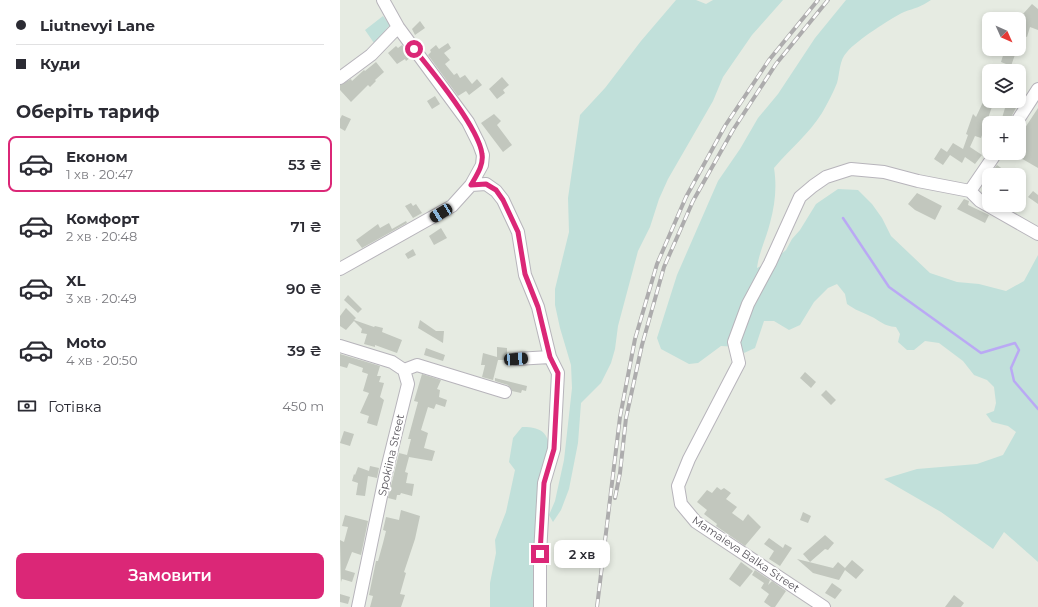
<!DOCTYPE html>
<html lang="uk">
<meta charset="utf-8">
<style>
:root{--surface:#fff;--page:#f7f7f7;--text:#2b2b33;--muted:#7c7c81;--line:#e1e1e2;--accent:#db2777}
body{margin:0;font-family:Montserrat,sans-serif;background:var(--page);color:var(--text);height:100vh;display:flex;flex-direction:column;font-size:15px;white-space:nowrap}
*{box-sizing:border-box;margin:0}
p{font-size:13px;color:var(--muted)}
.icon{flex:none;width:22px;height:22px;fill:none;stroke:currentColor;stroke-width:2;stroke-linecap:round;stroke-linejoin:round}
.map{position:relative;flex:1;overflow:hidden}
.drawer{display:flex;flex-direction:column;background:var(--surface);width:340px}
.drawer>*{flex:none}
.banner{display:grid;align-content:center;height:88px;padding:0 16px;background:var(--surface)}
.needle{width:26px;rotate:135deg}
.tools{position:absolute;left:642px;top:12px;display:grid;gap:8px}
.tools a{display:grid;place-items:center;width:44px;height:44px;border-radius:8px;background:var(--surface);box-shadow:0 2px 6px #0003;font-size:20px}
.end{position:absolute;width:18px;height:18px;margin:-9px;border:5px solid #db2777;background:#fff;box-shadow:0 0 0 2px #fff}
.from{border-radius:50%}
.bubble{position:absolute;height:28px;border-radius:8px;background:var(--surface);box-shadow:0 2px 6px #0003;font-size:13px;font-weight:600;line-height:28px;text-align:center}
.car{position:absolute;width:12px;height:24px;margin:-12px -6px;border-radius:5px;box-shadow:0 0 3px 1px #0007;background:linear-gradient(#222 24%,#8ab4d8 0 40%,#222 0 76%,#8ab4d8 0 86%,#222 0)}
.banner b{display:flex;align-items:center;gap:14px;height:38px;font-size:15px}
.banner b+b{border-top:1px solid var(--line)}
.banner i{width:10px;height:10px;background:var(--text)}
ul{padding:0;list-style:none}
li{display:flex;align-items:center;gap:12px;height:56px;margin:0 8px 6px;padding:0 8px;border:2px solid transparent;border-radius:8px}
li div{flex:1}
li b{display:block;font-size:15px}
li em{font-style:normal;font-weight:600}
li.on{border-color:var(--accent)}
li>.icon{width:36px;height:36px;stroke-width:1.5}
h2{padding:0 16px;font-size:18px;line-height:48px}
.pay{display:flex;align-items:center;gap:10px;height:44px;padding:0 16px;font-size:15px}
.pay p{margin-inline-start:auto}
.cta{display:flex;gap:8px;margin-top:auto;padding:8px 16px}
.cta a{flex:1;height:46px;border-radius:8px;background:var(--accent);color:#fff;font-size:16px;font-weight:600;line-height:46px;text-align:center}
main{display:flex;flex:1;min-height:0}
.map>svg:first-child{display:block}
</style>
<main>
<section class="drawer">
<div class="banner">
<b><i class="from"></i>Liutnevyi Lane</b>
<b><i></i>Куди</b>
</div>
<h2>Оберіть тариф</h2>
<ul>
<li class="on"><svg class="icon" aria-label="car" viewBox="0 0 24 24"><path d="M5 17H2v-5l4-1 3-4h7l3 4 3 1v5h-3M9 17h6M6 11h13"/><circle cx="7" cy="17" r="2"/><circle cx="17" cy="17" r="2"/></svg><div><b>Економ</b><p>1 хв · 20:47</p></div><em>53 ₴</em></li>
<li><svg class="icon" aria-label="car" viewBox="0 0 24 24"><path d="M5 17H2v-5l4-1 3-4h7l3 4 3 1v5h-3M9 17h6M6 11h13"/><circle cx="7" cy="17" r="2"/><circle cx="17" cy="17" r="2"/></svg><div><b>Комфорт</b><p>2 хв · 20:48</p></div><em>71 ₴</em></li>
<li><svg class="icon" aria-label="car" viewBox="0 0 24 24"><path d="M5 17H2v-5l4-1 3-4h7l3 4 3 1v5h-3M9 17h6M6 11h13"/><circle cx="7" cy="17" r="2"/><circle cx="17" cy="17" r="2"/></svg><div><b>XL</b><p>3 хв · 20:49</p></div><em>90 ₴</em></li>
<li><svg class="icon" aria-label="car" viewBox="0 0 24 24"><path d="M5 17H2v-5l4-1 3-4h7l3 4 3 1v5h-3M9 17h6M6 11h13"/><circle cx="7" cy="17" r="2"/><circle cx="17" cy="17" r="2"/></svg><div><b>Moto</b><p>4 хв · 20:50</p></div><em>39 ₴</em></li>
</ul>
<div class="pay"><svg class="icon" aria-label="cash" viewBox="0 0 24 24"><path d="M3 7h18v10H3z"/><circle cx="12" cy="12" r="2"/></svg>Готівка<p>450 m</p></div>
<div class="cta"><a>Замовити</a></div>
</section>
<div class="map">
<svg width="698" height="607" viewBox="0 0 698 607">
<rect width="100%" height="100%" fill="#e6ebe2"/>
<path fill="#c1e0da" d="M336,0H356L366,4L373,0H443L412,35L383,77L373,101L328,179L319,199L310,227L298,251L278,326L275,349L271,363L261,383L241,403L238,443L229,489L221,510L213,522L209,515L215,501L224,460L232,388L231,365L220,328L215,305V289L229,232L228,198L240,115L265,88L301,41Z
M506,0H591C581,7 575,8 564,12C551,18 516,41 507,52C499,60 500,73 497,83C493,93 487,104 482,113C469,134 450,149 434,168C437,187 435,205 430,223C426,239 419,252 417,268L436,258L446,250L452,239L460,230L476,204L498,189L518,190L532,204L542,218L551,236L590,273L617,282L639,284L666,291L684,281L698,255V562L664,532L653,549L601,512L544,479L577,469L637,464L663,455L676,432L668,426L652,422L646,414L654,411L656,403L654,387L647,380L634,375L623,361L599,343L585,341L574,350H567L558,342L560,334L556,327C543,326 541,321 530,316C522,312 515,310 507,304L505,294L497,284L488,288L474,302L460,325L449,330L434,321H424L415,348L404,353L399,347L381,346L358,363L349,364L321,349L317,338L337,275L378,181L400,149L418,118L438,94L475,38Z
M43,16L50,25L34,43L25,30Z
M182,427C195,427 207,429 209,445L196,509L194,605V607H150V583L156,553L155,540L166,512L175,470L169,462L173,438Z"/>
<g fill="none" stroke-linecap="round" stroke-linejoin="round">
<path stroke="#baa9f4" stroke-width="2.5" d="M503,218L549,287L641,353L675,343L679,350L671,368L674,381L698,409"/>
</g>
<path fill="#c2c7be" d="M692,4L698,9V30L690,27L687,37L679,34V13L683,14Z
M80,21L85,28L75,35L72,29Z
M108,43L111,48L104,53L110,60L105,64L114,75L117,73L120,78L125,75L132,84L137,79L142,85L129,95L126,91L118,96L88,55L91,52L90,50L96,45L99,49Z
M62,45L71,57L66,61L65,59L57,64L48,53L56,46L58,48Z
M665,49H677L671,66L661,62Z
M36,62L44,72L35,80L36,81L30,87L28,85L11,102L0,90V85L11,79L12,81L24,70L25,71Z
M679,70L686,73L680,91H679Z
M162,77L169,85L163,90L165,93L157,99L149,89Z
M95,96L100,104L92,109L87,101Z
M644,100L653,104L641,138L635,136L630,147L642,155L635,164L625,157L622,163L610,155L603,165L594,159L601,148L607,152L613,143L623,149L628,135L626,134L633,114L636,117Z
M649,101H667L677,106L669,121L662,118L665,108Z
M698,108V168L679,157V137Z
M154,114L161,121L157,125L172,145L163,152L141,123Z
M2,115L11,119L5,131L0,128V119Z
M657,165L671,175H660L653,170Z
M693,191L698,195V204L688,197Z
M577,193L602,206L595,220L575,210L568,204Z
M624,199L629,201L628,205L649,215L645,223L617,209Z
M71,203L73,206L76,204L82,213L73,218L65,206Z
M66,221L67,223L22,248L16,240L38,224L40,228L49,223L52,229Z
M101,228L107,238L94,245L89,236Z
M73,249L76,255L68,259L65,254Z
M8,295L22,309L18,313L4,300Z
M6,308L16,318L14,320L34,327L35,326L43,328L42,332L62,340L57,353L35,345V347L24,344L27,334L21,333L22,329L14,321L6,330L0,326V316Z
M80,320L96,331H104L103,343L78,328Z
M157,347L167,348V360H158L153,380L142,377L145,365H141L143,353L157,357Z
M86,348L105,355L103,361L84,355Z
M0,354L40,366L37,376H41L39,382L44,383L40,397L44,400L37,426L27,423L29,416L20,413L29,393L23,391L28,374L22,372L23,368L9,363L7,368L0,366Z
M465,372L476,382L471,388L460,378Z
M82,374L101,380L97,389L100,390L99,397L107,400L105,407L96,404L94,409L88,407L81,430L88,433L84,448L95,451L92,461L69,457L65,472L68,473L66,483L74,484L72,496L61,493L60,495H57L56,500L48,498L59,453L67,455L71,439H68L78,402L74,401Z
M155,378L187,386L186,391L182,390L181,393L172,391L168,385L155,381Z
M486,390L496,400L491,405L481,395Z
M4,431L14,434L10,446L0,443Z
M30,466L39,468L37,478L28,476L25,496L16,495L18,483L12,481L14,474L15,475L18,467L29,471Z
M377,487L381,490L384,488L391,493L386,499L397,507L392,513L403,521L408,514L421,527L405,546L376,526L377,524L364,514L367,510L357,502L367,490L372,493Z
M61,510L80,516L75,539L64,572L66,573L60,594L65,595L61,607H30L33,596L29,595L36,561H38L43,543L46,531L43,530L46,517L59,520Z
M463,512L471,516L468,523L460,520Z
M5,515L28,521L21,555L12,552L5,570L15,573L12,582L2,579L1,582L0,540L4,542L8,527L2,526Z
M485,535L494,543L488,550L485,549L470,562L463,554Z
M429,538L443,548L445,544L452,548L440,566L429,559L434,551L424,544Z
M457,559L493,568L498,562L505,568L512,560L524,570L516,579L505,570L499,580L473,573Z
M401,562L413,571L400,587L389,579Z
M415,570L430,580L428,585L432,581L446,591L435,607H431L424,602L429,594L421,588L424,583L412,575Z
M492,583L502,590L495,599L485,593Z
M0,594L10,597L8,604L0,602Z
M614,595L624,603L621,607H605Z"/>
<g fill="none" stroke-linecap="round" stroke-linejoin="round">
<g stroke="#b7b4bb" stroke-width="14">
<path id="minor" d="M0,78L31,55L58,27
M676,123L698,89
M131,185L146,184L156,191L163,200L178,232L185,275L198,307L210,357L218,373L214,449L204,483L200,554V607
M630,191L640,201L698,234
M0,269L112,206L131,185L142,165L143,155L139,144L128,122L58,27L43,0
M0,346L52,362L64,370L68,384L45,477L18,607
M176,359L210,357
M64,370L77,365L165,392
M484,607L356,522L341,504L338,486L349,459L399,363L394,342L408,304L430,263L460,197L473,186L486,177L511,169L544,172L578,181L630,191L656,153"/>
</g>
<use href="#minor" stroke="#fff" stroke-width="12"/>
<g stroke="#adacad" stroke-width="4">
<path id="rail" d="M275,498L280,473L286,418L302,345L324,267L353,201L393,130L436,64L488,0
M257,607L280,417L295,339L317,264L346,197L385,126L429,60L478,0"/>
</g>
<use href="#rail" stroke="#fff" stroke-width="2.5" stroke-dasharray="8" stroke-linecap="butt"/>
</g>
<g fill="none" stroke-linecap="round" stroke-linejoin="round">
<path stroke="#db2777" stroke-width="5" d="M74,49C92,71 139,128 142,154C144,165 136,176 131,185L146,184L156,190L163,200L178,232L185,274L198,307L210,357L218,373L214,449L204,483L200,554"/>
</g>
<g text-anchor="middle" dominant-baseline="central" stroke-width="4" stroke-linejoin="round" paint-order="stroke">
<g font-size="11" fill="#5d5a61" stroke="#fff">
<text transform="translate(51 455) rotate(-77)">Spokiina Street</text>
<text transform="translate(406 554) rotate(34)">Mamaieva Balka Street</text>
</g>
</g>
</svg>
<div class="tools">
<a><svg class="needle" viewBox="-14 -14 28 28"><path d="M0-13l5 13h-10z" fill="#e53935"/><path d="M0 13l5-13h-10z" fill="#7c7c81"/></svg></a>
<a><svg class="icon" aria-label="layers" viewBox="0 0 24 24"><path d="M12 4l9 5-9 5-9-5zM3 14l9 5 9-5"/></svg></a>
<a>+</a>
<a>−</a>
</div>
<i class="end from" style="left:74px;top:49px"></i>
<i class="end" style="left:200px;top:554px"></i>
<div class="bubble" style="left:214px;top:540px;width:56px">2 хв</div>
<i class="car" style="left:101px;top:213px;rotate:239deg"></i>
<i class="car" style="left:176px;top:359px;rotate:86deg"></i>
</div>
</main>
